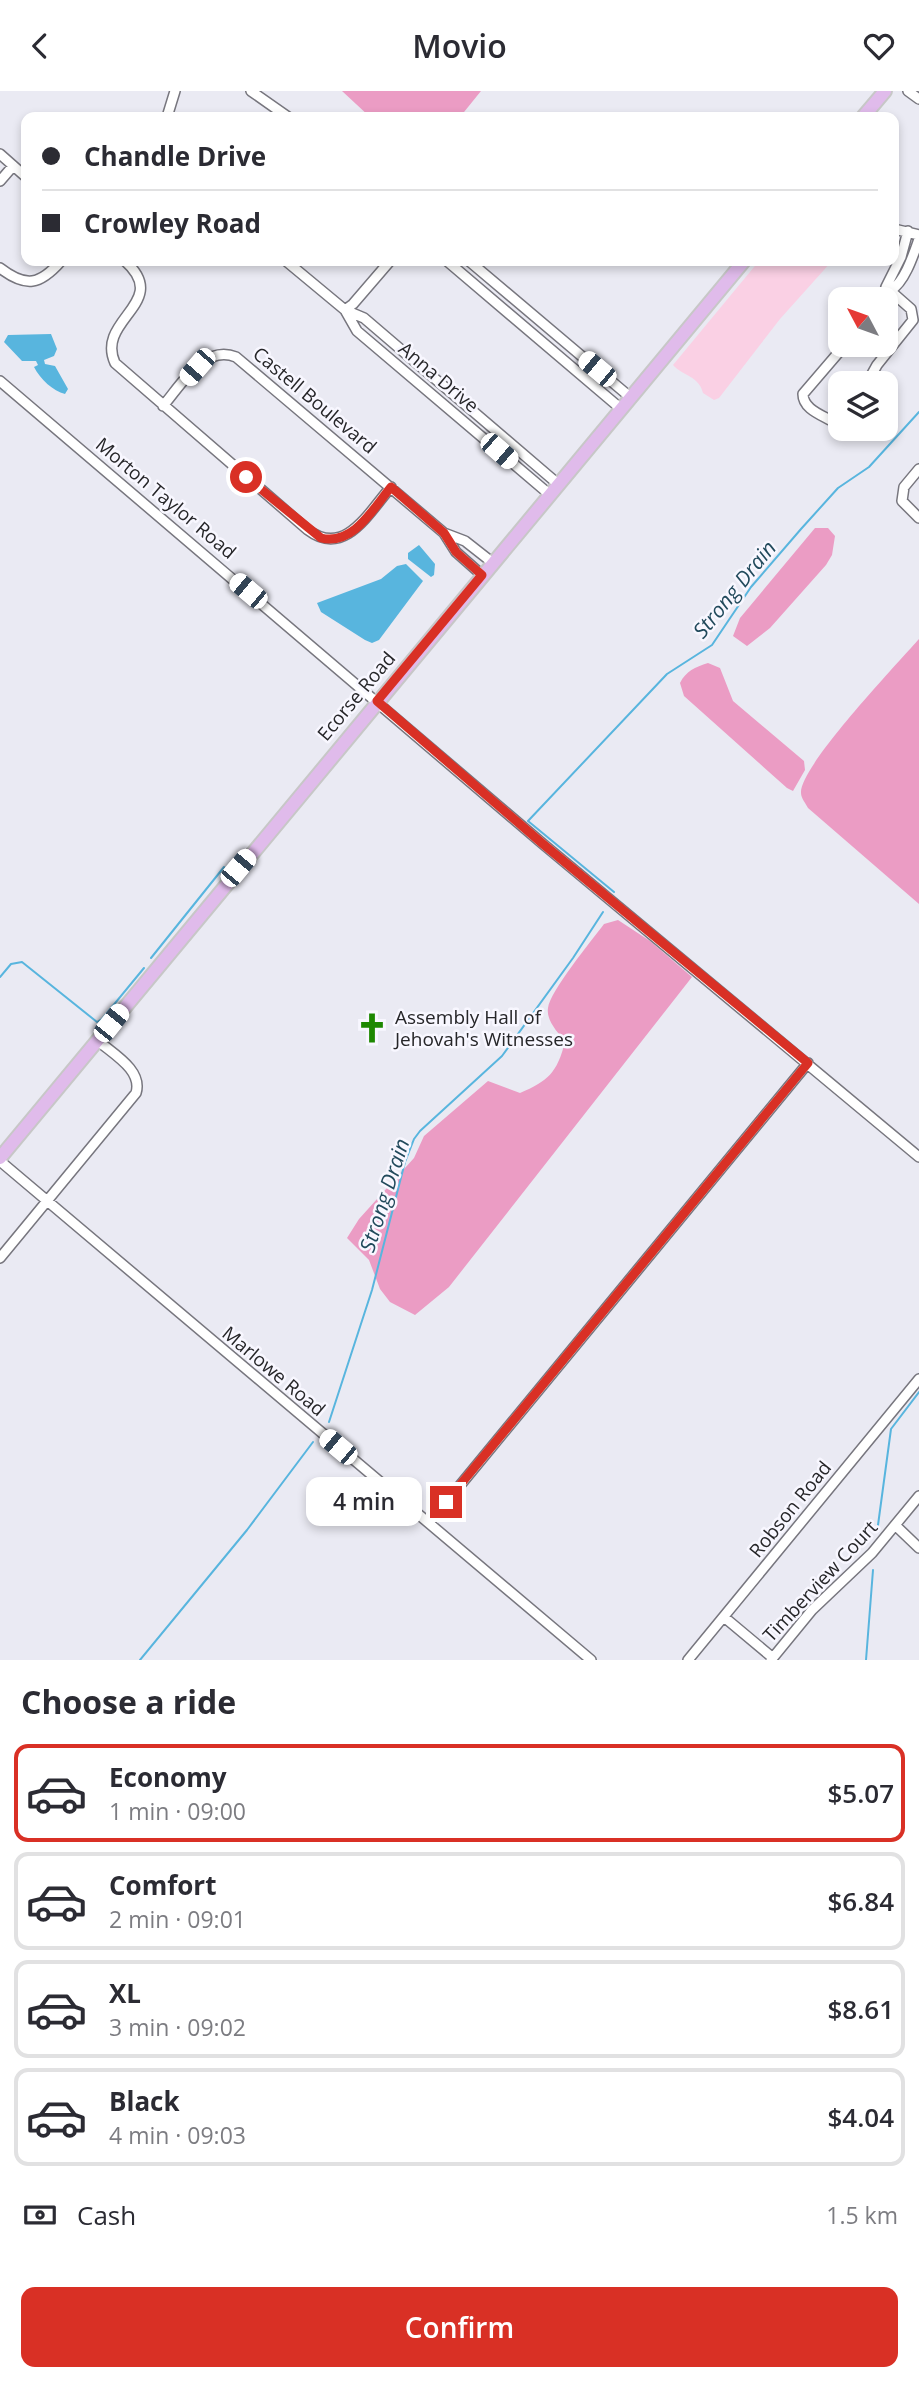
<!DOCTYPE html>
<meta charset="utf-8">
<style>
:root{--surface:#fff;--page:#f2f2f3;--text:#2b2b33;--muted:#7c7c81;--line:#e1e1e2;--accent:#d93025}
body{margin:0;font-family:"Open Sans",sans-serif;background:var(--page);color:var(--text);height:100vh;display:flex;flex-direction:column;font-size:26px;white-space:nowrap}
*{box-sizing:border-box;margin:0}
p{font-size:23px;color:var(--muted)}
.icon{flex:none;width:38px;height:38px;fill:none;stroke:currentColor;stroke-width:2;stroke-linecap:round;stroke-linejoin:round}
.map{position:relative;height:1569px;overflow:hidden}
.panel{display:flex;flex-direction:column;background:var(--surface);flex:1}
.panel>*{flex:none}
.hud{position:absolute;left:21px;top:21px;width:878px;height:154px;border-radius:14px;box-shadow:0 4px 10px #0003;display:grid;align-content:center;height:154px;padding:0 21px;background:var(--surface)}
.needle{width:46px;rotate:311deg}
.buttons{position:absolute;left:828px;top:196px;display:grid;gap:14px}
.buttons a{display:grid;place-items:center;width:70px;height:70px;border-radius:14px;background:var(--surface);box-shadow:0 4px 10px #0003;font-size:35px}
.end{position:absolute;width:32px;height:32px;margin:-16px;border:9px solid #d93025;background:#fff;box-shadow:0 0 0 4px #fff}
.from{border-radius:50%}
.bubble{position:absolute;height:49px;border-radius:14px;background:var(--surface);box-shadow:0 4px 10px #0003;font-size:23px;font-weight:600;line-height:49px;text-align:center}
.car{position:absolute;width:21px;height:42px;margin:-21px -10px;border-radius:9px;box-shadow:0 0 5px 2px #0007;background:linear-gradient(#fff 24%,#345 0 40%,#fff 0 76%,#345 0 86%,#fff 0)}
.hud b{display:flex;align-items:center;gap:24px;height:66px;font-size:26px}
.hud b+b{border-top:2px solid var(--line)}
.hud i{width:18px;height:18px;background:var(--text)}
ul{padding:0;list-style:none}
li{display:flex;align-items:center;gap:21px;height:98px;margin:0 14px 10px;padding:0 7px;border:4px solid var(--line);border-radius:14px}
li div{flex:1}
li b{display:block;font-size:26px}
li em{font-style:normal;font-weight:600}
li.on{border-color:var(--accent)}
li>.icon{width:63px;height:63px;stroke-width:1.5}
h2{padding:0 21px;font-size:32px;line-height:84px}
.pay{display:flex;align-items:center;gap:18px;height:77px;padding:0 21px;font-size:26px}
.pay p{margin-inline-start:auto}
.cta{display:flex;gap:14px;margin-top:auto;padding:14px 21px}
.cta a{flex:1;height:80px;border-radius:14px;background:var(--accent);color:#fff;font-size:28px;font-weight:600;line-height:80px;text-align:center}
header{display:flex;justify-content:space-between;align-items:center;height:91px;padding:0 21px;background:var(--surface);font-size:32px;font-weight:600}
.map>svg:first-child{display:block}
</style>
<header><svg class="icon" aria-label="back" viewBox="0 0 24 24"><path d="M15 5l-7 7 7 7"/></svg>Movio<svg class="icon" aria-label="heart" viewBox="0 0 24 24"><path d="M12 20l-8-8c-3-5 5-10 8-4 3-6 11-1 8 4z"/></svg></header>
<div class="map">
<svg width="919" height="1569" viewBox="0 0 919 1569">
<rect width="100%" height="100%" fill="#eaeaf3"/>
<path fill="#fad0e4" d="M759,170H832L780,228L719,307L714,309L703,302C699,285 683,285 673,274Z"/>
<path fill="#eb9cc4" d="M342,0H481L460,26H370Z
M815,437H828L835,445L832,464L826,474L770,537L747,555L733,545L740,527Z
M919,548V813L808,717C806,713 801,707 801,702C799,676 898,572 919,548Z
M708,572L720,577L733,610L804,670L805,679L793,700L787,697L684,605L680,592C686,580 695,576 708,572Z
M618,829L650,850L692,886L449,1196L415,1224L390,1211L380,1198L369,1169L347,1147L359,1128L414,1067L424,1045L488,990L520,1002C548,990 557,982 565,951C558,941 546,930 548,917C550,900 592,849 604,833Z"/>
<path fill="#58b5de" d="M51,243L57,258L54,265L44,269L45,273L55,275L68,298L65,303C53,300 40,288 34,276L38,274L36,270H22L4,251L8,244Z
M419,454L435,473L434,484L431,486L408,468V462Z
M406,473L423,490L379,549L372,552L365,549L321,521L317,512L381,488L397,475Z"/>
<g fill="none" stroke-linecap="round" stroke-linejoin="round">
<path stroke="#58b5de" stroke-width="2" d="M614,801L528,730L667,583L712,554L751,496L801,438L838,397L869,376L919,321
M151,867L224,776
M0,886L11,873L22,871L97,931L102,928L144,877
M329,1331L372,1199L405,1071L414,1048L420,1040L502,965L573,867L603,821
M878,1434L891,1338L919,1301
M140,1569L247,1439L313,1351
M866,1569L873,1479"/>
<g stroke="#77767e" stroke-width="12">
<path id="minor" d="M251,0L288,26
M908,0L919,8
M167,26L175,0
M0,63L26,86
M0,90L13,75
M894,138L919,144
M125,170C172,212 95,228 115,272L308,439C345,467 369,421 391,396
M286,170L345,219L364,227L558,393
M447,170L620,317
M469,170L630,306
M0,177C26,197 40,194 61,170
M877,208C882,203 885,203 891,199C905,191 914,162 919,148
M345,219L357,240L549,403
M345,219L353,213L390,170
M0,290L543,753L919,1066
M867,292L877,274L913,229L911,218L886,196L901,166L908,140
M163,315C181,294 204,253 236,266L444,442L456,461L482,484
M840,326L830,329C819,323 803,317 803,303L845,254
M919,378L904,396L902,410L919,427
M444,442L465,450L493,472
M0,1070L591,1569
M0,1167L136,1002C143,979 113,963 97,949
M429,1432L808,972
M895,1434L919,1457
M724,1526L773,1567
M688,1569L919,1288
M771,1569L812,1519L872,1462L919,1405"/>
</g>
<g stroke="#c7c7c7" stroke-width="16">
<path id="major" d="M863,26L885,0
M0,1067L744,170"/>
</g>
<use href="#minor" stroke="#fff" stroke-width="9"/>
<use href="#major" stroke="#e0bbeb" stroke-width="12"/>
</g>
<g fill="none" stroke-linecap="round" stroke-linejoin="round">
<path stroke="#d93025" stroke-width="9" d="M246,386L321,447C353,455 373,418 391,396L444,442L456,461L482,484L377,610L543,753L808,972L446,1411"/>
</g>
<defs>
<g id="church-bare" transform="scale(2.415)"><path d="M-1.2-6h2.4v3.5h3.3v2.4h-3.3V6h-2.4V-.1h-3.3v-2.4h3.3Z" fill="#1d8801" stroke="#f8f7ff" stroke-width="2.5" paint-order="stroke"/></g>
</defs>
<g fill-rule="evenodd">
<use href="#church-bare" x="372" y="937"/>
</g>
<g text-anchor="middle" dominant-baseline="central" stroke-width="5" stroke-linejoin="round" paint-order="stroke">
<g font-size="19" fill="#262629" stroke="#f8f7ff">
<text transform="translate(439 286) rotate(40)">Anna Drive</text>
<text transform="translate(315 309) rotate(40)">Castell Boulevard</text>
<text transform="translate(166 407) rotate(40)">Morton Taylor Road</text>
<text transform="translate(356 605) rotate(-50)">Ecorse Road</text>
<text transform="translate(274 1280) rotate(40)">Marlowe Road</text>
<text transform="translate(790 1418) rotate(-51)">Robson Road</text>
<text transform="translate(820 1490) rotate(-47)">Timberview Court</text>
</g>
<g font-size="19" fill="#262629" stroke="#f8f7ff" text-anchor="start">
<text x="395" y="926">Assembly Hall of<tspan x="395" dy="22">Jehovah's Witnesses</tspan></text>
</g>
<g font-size="21" font-style="italic" fill="#224a5c" stroke="#f8f7ff">
<text transform="translate(734 498) rotate(-51)">Strong Drain</text>
<text transform="translate(384 1104) rotate(-72)">Strong Drain</text>
</g>
</g>
</svg>
<div class="buttons">
<a><svg class="needle" viewBox="-14 -14 28 28"><path d="M0-13l5 13h-10z" fill="#e53935"/><path d="M0 13l5-13h-10z" fill="#7c7c81"/></svg></a>
<a><svg class="icon" aria-label="layers" viewBox="0 0 24 24"><path d="M12 4l9 5-9 5-9-5zM3 14l9 5 9-5"/></svg></a>
</div>
<i class="end from" style="left:246px;top:386px"></i>
<i class="end" style="left:446px;top:1411px"></i>
<div class="bubble" style="left:306px;top:1386px;width:116px">4 min</div>
<i class="car" style="left:197px;top:276px;rotate:221deg"></i>
<i class="car" style="left:597px;top:278px;rotate:310deg"></i>
<i class="car" style="left:499px;top:360px;rotate:131deg"></i>
<i class="car" style="left:248px;top:500px;rotate:310deg"></i>
<i class="car" style="left:238px;top:777px;rotate:40deg"></i>
<i class="car" style="left:111px;top:932px;rotate:39deg"></i>
<i class="car" style="left:338px;top:1356px;rotate:310deg"></i>
<div class="hud">
<b><i class="from"></i>Chandle Drive</b>
<b><i></i>Crowley Road</b>
</div>
</div>
<section class="panel">
<h2>Choose a ride</h2>
<ul>
<li class="on"><svg class="icon" aria-label="car" viewBox="0 0 24 24"><path d="M5 17H2v-5l4-1 3-4h7l3 4 3 1v5h-3M9 17h6M6 11h13"/><circle cx="7" cy="17" r="2"/><circle cx="17" cy="17" r="2"/></svg><div><b>Economy</b><p>1 min · 09:00</p></div><em>$5.07</em></li>
<li><svg class="icon" aria-label="car" viewBox="0 0 24 24"><path d="M5 17H2v-5l4-1 3-4h7l3 4 3 1v5h-3M9 17h6M6 11h13"/><circle cx="7" cy="17" r="2"/><circle cx="17" cy="17" r="2"/></svg><div><b>Comfort</b><p>2 min · 09:01</p></div><em>$6.84</em></li>
<li><svg class="icon" aria-label="car" viewBox="0 0 24 24"><path d="M5 17H2v-5l4-1 3-4h7l3 4 3 1v5h-3M9 17h6M6 11h13"/><circle cx="7" cy="17" r="2"/><circle cx="17" cy="17" r="2"/></svg><div><b>XL</b><p>3 min · 09:02</p></div><em>$8.61</em></li>
<li><svg class="icon" aria-label="car" viewBox="0 0 24 24"><path d="M5 17H2v-5l4-1 3-4h7l3 4 3 1v5h-3M9 17h6M6 11h13"/><circle cx="7" cy="17" r="2"/><circle cx="17" cy="17" r="2"/></svg><div><b>Black</b><p>4 min · 09:03</p></div><em>$4.04</em></li>
</ul>
<div class="pay"><svg class="icon" aria-label="cash" viewBox="0 0 24 24"><path d="M3 7h18v10H3z"/><circle cx="12" cy="12" r="2"/></svg>Cash<p>1.5 km</p></div>
<div class="cta"><a>Confirm</a></div>
</section>
